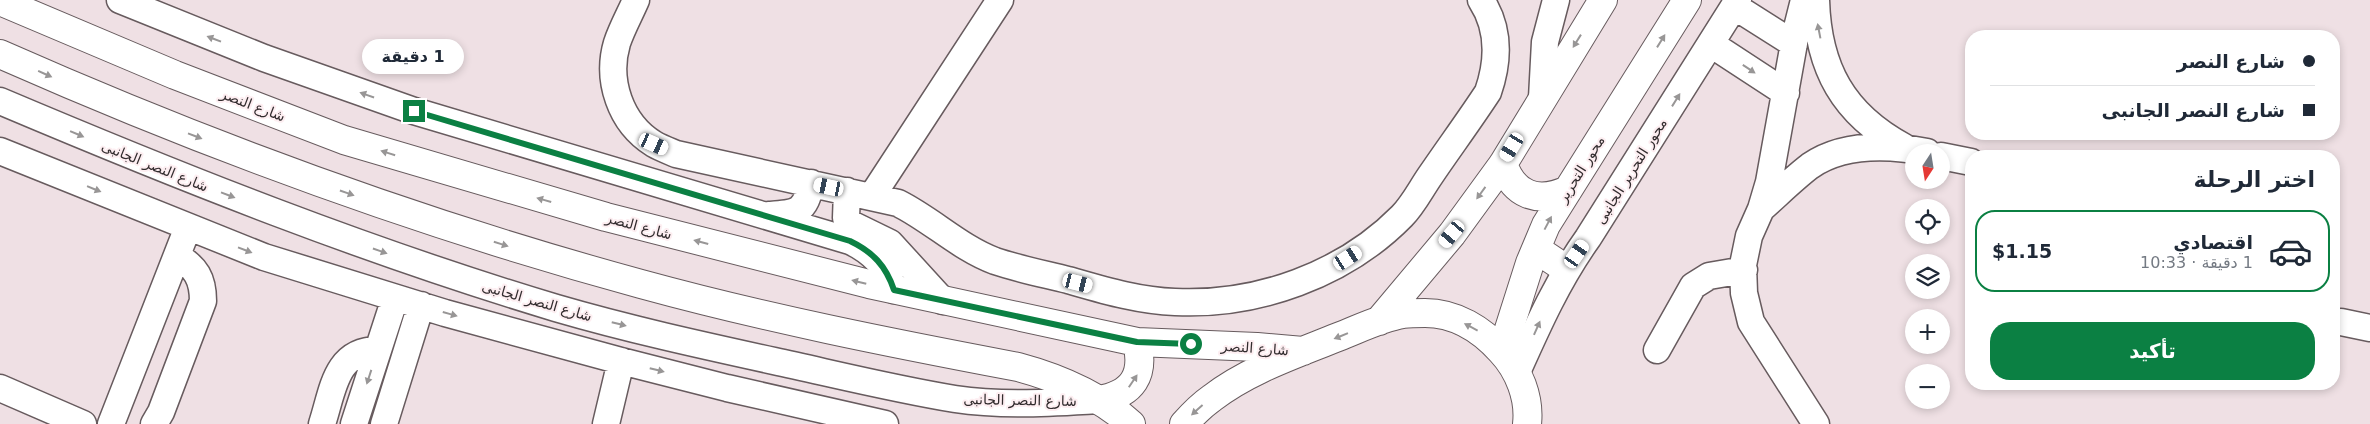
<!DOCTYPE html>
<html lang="ar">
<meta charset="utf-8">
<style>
:root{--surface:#fff;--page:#f2f2f3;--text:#1f2937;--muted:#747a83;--line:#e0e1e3;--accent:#0b8043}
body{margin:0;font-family:"DejaVu Sans","Noto Naskh Arabic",sans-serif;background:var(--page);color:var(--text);direction:rtl;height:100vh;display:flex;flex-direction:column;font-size:19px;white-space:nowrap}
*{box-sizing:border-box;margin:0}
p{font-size:16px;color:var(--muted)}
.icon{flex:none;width:28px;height:28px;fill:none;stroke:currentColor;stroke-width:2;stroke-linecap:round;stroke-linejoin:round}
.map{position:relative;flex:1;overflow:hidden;direction:ltr}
.panel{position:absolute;left:1965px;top:150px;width:375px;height:240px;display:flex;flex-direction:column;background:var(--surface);border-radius:20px;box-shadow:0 2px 8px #0003;direction:rtl}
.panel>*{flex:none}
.guide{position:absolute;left:1965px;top:30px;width:375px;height:110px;border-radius:20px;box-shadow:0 2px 8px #0003;direction:rtl;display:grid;align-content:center;height:110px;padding:0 25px;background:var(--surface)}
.needle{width:32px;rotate:192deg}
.controls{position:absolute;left:1905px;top:144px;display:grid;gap:10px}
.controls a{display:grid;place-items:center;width:45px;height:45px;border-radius:50%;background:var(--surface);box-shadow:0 2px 8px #0003;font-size:25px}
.end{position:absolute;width:22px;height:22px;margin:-11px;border:6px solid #0b8043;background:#fff;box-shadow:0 0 0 2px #fff}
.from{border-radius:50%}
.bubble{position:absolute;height:35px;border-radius:18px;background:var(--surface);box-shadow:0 2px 8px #0003;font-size:16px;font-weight:600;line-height:35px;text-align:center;direction:rtl}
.car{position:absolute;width:15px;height:30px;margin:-15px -8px;border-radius:6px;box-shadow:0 0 4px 1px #0007;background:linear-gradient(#fff 24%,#345 0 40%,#fff 0 76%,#345 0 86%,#fff 0)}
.guide b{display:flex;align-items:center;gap:18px;height:48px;font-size:19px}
.guide b+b{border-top:1px solid var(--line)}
.guide i{width:12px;height:12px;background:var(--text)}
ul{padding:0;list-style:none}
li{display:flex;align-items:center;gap:15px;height:82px;margin:0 10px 8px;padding:0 15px;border:2px solid transparent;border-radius:20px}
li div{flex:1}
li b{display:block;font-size:19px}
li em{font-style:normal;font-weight:600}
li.active{border-color:var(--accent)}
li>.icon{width:45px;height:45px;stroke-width:1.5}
h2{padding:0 25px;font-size:22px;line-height:60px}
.button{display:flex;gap:10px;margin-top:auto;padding:10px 25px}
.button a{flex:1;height:58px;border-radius:20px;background:var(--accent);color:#fff;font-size:20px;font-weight:600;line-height:58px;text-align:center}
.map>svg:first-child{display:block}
</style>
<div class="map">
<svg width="2370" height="424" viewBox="0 0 2370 424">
<rect width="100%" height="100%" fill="#efe0e4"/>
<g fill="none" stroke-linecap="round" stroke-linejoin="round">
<g stroke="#675b5e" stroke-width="29">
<path id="minor" d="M120,0L264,58L414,111L850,241C873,252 886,266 894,290
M636,0C630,14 622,28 617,43C606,80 620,123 654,144C661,148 669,151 676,154L898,203C932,220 960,248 995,261C1019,269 1044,274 1068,280C1103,290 1139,301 1175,302C1257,306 1344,275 1402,216C1413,205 1421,189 1430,176C1449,148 1469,121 1488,92C1499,60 1500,29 1481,0
M1804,0L1796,32L1769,182L1761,209L1749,236L1743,265L1744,293L1751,322L1816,424
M1816,0C1818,68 1843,114 1904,147
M1734,6L1794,44
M1711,44L1786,93
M1542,98L1545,42L1556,0
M0,101C182,178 366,251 556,308C628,329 701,345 774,361C834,374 894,389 955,399C1002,406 1051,403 1099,400
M0,151L264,257L445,313L621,361L727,388L885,424
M1941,156L1971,162
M847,191L846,218L849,223L890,243L943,301
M872,196L1000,0
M1761,209C1777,195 1793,179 1810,166C1843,143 1889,145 1927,152
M769,215C797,213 805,213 811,183
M2341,322L2370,328
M1657,350L1693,286L1709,276L1744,270
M1517,372C1538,325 1558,280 1588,238L1738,0
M0,388L83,424
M111,424L188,227
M154,424L161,412L203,301C203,279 196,267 177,256
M322,424C333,391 335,350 378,350
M354,424L395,298
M384,424L421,305
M606,424L621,361"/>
</g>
<g stroke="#675b5e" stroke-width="30">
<path id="major" d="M0,1L175,75L344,140L606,217L869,284L1137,342L1257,347L1303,351
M0,54C208,146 421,224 641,284C765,318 891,343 1018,367C1059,378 1099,395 1131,424
M1503,164C1514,195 1537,204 1568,190
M1536,249L1566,269
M1379,321L1452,234L1503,164L1603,0
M1502,351L1530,263L1546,225L1687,0
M1099,400C1133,394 1145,375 1137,342
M1184,424C1192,415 1202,405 1212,398C1248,370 1296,354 1338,337C1359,329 1380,318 1403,314C1410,313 1418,313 1425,313C1456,313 1482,330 1501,351C1519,370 1530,398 1527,424"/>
</g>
<use href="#minor" stroke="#fff" stroke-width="26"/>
<use href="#major" stroke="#fff" stroke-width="28"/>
</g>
<defs><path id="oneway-solid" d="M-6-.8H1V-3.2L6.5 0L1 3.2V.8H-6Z" transform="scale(1.25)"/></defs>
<g fill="#989696">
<use href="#oneway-solid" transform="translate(1819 31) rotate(-101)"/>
<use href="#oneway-solid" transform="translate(214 39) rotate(-159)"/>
<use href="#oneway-solid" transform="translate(1577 41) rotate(122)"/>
<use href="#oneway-solid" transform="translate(1661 41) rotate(-58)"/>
<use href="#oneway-solid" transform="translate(1749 69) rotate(34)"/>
<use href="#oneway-solid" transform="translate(45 74) rotate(24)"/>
<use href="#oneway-solid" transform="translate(367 95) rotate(-161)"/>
<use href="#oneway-solid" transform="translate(1676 100) rotate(-58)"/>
<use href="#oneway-solid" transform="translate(77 134) rotate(23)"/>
<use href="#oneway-solid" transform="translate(195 136) rotate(21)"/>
<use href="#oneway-solid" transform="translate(388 153) rotate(-163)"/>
<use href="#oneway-solid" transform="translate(94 189) rotate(22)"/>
<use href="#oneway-solid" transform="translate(347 193) rotate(19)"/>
<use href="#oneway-solid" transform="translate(1481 193) rotate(126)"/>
<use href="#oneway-solid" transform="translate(228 195) rotate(21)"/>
<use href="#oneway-solid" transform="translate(544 200) rotate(-164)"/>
<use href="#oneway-solid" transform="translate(1548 223) rotate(-62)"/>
<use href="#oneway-solid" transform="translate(701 242) rotate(-165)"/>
<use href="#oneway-solid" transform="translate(501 244) rotate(17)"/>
<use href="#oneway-solid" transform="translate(245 250) rotate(21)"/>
<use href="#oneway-solid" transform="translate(380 251) rotate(19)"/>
<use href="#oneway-solid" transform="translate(859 282) rotate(-166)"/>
<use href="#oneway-solid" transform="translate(450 314) rotate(16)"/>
<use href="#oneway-solid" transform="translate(619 324) rotate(14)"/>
<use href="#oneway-solid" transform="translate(1471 327) rotate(-152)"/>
<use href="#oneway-solid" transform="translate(1537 328) rotate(-66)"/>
<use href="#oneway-solid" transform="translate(1341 336) rotate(158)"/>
<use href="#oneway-solid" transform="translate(657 370) rotate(14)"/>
<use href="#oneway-solid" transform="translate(369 377) rotate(108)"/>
<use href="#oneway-solid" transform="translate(1133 381) rotate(-56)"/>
<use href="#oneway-solid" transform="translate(1197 410) rotate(138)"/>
</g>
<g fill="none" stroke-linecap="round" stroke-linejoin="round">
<path stroke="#0b8043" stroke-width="6" d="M414,111L850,241C873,252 886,266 894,290L1137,342L1191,344"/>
</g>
<g text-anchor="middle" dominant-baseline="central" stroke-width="4" stroke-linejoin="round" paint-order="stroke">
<g font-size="14" fill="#322c2e" stroke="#fdeef1">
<text transform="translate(253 105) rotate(21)">شارع النصر</text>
<text transform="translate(155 166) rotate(22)">شارع النصر الجانبى</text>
<text transform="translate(1581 169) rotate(-58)">محور التحرير</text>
<text transform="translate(1631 171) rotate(-58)">محور التحرير الجانبى</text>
<text transform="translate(639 226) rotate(15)">شارع النصر</text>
<text transform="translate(537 301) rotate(16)">شارع النصر الجانبى</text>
<text transform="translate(1255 348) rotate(4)">شارع النصر</text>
<text transform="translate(1020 400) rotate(1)">شارع النصر الجانبى</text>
</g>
</g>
</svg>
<div class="controls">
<a><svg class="needle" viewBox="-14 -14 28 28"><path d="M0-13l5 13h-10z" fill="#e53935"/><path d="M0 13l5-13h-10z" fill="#747a83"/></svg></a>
<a><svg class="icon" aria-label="locate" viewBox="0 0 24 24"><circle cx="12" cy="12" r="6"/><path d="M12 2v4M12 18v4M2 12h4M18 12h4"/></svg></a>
<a><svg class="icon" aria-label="layers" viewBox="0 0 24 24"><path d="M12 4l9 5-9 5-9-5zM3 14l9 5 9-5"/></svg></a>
<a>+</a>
<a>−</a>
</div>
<i class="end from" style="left:1191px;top:344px"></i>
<i class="end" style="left:414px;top:111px"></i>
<div class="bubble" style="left:362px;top:39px;width:102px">1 دقيقة</div>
<i class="car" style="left:654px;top:144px;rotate:114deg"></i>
<i class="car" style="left:1512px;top:147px;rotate:211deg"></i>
<i class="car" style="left:829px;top:187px;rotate:282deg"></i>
<i class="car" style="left:1452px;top:234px;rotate:220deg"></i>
<i class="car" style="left:1577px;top:254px;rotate:35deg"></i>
<i class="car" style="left:1348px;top:258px;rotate:57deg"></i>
<i class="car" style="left:1078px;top:283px;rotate:104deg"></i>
<div class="guide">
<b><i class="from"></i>شارع النصر</b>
<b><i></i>شارع النصر الجانبى</b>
</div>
<section class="panel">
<h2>اختر الرحلة</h2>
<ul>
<li class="active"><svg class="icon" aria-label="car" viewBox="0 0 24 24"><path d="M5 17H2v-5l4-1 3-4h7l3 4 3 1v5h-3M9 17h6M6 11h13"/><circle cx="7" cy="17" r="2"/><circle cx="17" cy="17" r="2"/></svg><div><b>اقتصادي</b><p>1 دقيقة · 10:33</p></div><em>$1.15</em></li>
</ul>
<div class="button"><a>تأكيد</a></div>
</section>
</div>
